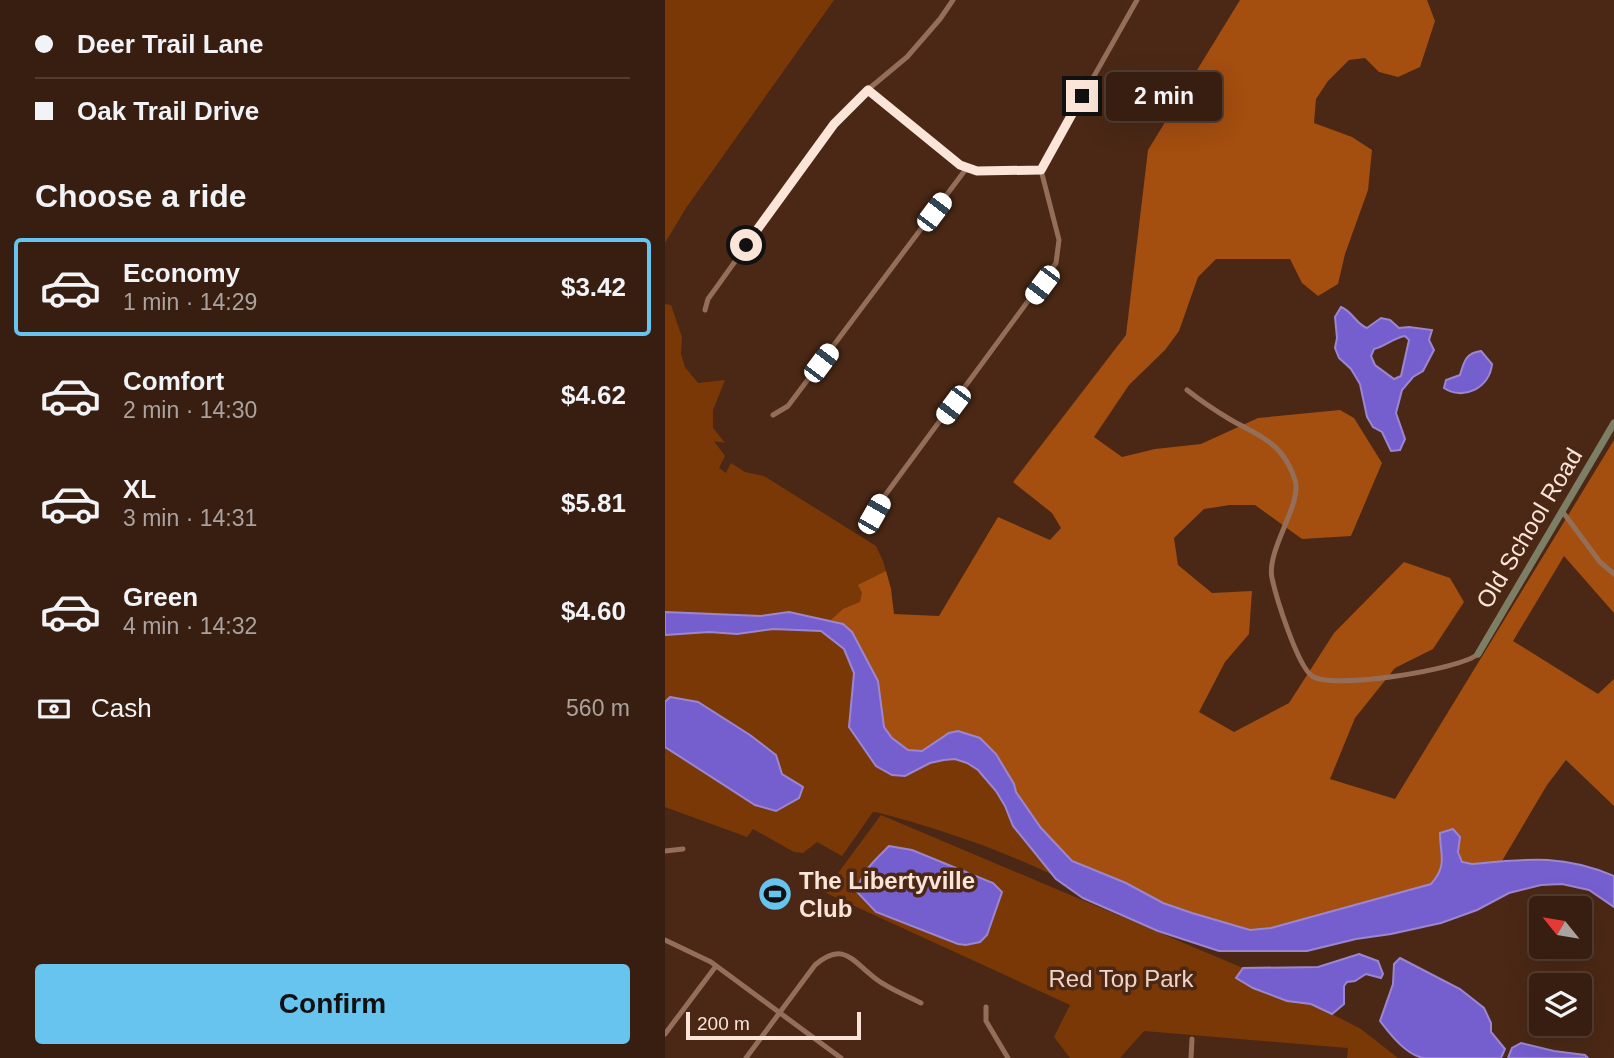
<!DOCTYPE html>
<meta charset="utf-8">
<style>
:root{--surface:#381e10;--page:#3f2719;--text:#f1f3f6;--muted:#aba29f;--line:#523c30;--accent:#66c4ef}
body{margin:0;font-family:Helvetica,sans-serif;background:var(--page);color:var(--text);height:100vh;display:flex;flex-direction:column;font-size:26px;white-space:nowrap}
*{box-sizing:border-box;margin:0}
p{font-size:23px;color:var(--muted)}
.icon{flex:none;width:38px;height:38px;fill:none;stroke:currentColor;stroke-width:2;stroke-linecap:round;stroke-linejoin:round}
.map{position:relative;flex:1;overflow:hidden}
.side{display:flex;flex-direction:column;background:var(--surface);width:665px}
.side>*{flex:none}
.hud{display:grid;align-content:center;height:154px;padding:0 35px;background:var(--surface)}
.needle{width:46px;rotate:300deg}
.fabs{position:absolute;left:864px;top:896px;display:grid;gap:14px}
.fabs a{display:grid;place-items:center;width:63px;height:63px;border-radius:7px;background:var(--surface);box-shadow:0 7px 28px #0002,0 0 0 2px var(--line);font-size:35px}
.scale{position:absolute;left:21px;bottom:18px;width:175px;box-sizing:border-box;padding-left:7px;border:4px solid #fbe4d8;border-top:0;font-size:19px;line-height:24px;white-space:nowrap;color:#fbe4d8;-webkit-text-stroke:5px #4a2815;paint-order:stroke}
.end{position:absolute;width:32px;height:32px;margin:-16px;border:9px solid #fbe4d8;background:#111;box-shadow:0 0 0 4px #111}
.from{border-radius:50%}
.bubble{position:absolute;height:49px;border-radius:7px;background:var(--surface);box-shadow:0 7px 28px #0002,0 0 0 2px var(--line);font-size:23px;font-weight:700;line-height:49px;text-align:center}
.car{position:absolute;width:21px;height:42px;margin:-21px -10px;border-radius:9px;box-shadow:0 0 5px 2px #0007;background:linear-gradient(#fff 24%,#345 0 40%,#fff 0 76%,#345 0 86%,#fff 0)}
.hud b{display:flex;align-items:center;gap:24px;height:66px;font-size:26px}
.hud b+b{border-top:2px solid var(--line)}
.hud i{width:18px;height:18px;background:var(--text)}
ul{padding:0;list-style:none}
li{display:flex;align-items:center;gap:21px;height:98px;margin:0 14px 10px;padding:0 21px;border:4px solid transparent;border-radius:7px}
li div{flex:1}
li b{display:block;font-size:26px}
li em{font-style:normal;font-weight:700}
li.active{border-color:var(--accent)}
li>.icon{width:63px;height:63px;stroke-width:1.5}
h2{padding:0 35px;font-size:32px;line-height:84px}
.pay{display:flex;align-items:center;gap:18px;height:77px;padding:0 35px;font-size:26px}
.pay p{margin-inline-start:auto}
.action{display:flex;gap:14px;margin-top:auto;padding:14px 35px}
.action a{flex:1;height:80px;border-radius:7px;background:var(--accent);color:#111;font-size:28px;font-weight:700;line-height:80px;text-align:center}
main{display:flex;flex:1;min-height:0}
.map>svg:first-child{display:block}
</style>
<main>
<section class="side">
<div class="hud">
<b><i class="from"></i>Deer Trail Lane</b>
<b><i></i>Oak Trail Drive</b>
</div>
<h2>Choose a ride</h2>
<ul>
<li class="active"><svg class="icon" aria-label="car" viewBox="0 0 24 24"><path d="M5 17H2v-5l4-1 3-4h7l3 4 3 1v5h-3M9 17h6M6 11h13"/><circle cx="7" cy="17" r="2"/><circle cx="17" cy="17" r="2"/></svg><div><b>Economy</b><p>1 min · 14:29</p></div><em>$3.42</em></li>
<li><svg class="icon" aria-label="car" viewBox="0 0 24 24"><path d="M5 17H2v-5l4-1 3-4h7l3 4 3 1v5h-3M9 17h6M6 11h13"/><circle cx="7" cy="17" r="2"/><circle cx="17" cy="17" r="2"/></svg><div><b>Comfort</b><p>2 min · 14:30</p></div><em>$4.62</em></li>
<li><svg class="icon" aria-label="car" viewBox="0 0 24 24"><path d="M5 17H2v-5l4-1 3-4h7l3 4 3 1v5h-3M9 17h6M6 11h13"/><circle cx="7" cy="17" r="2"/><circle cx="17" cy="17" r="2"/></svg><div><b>XL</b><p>3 min · 14:31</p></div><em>$5.81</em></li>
<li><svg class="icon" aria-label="car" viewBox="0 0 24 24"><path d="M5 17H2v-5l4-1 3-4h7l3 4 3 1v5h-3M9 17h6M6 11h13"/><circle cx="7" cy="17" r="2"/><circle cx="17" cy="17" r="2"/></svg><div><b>Green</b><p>4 min · 14:32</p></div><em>$4.60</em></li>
</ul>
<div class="pay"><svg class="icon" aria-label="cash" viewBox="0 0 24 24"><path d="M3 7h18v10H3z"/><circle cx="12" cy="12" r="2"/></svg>Cash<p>560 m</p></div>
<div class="action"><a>Confirm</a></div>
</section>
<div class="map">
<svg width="949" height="1058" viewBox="0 0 949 1058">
<rect width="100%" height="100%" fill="#4a2815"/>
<path fill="#7b3807" d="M0,0H169L21,208L0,243Z
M0,304L6,305L17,337L16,354L20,367L33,383L60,380L48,410V428L60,443L49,441L60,456L54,468L61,473L66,463L80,472L99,476L211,546L218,561L226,589L178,624L124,612L96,616L31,615L0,611Z
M108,629L156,631L179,649L189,673L184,717L211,766L240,776C248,772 257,767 265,763C300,749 322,775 338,803C342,810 343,817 347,824C357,841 374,859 388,875C331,848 272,828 211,812H208L177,856L152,842L138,853L129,852L88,829L82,837L0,807V635L44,632L72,634Z
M216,815L578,968L572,975L622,1001L646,1004L667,1014L696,1029L733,1058H682L683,1048L479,1031L455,1058H405L389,1037L405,1005L159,892Z"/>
<path fill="#a44e10" d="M575,0H762L770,21L755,67L733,77L714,72L700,58L684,60L663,81L651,99L649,123L687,137L707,150L703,190L680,254L673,284L653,296L637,283L625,259H551L533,277L514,331L500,350L464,385L429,437L457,457L490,449L536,444L593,418L675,410L689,418L717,463L686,536L637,539L590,505H565L539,509L509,538L513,565L547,593L587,591L584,634L560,662L534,712L569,732L624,703L669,633L739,562L785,578L799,602L768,649L730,668L690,718L665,779L730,799L949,440V613L899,556L848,641L933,694L949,679V806L901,760L882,785L837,861L807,864L797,862L788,829L775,833C774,855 783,864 766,884L606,928L585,930L527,913L498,903L461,883L407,861L376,828L351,792L345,777L284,733L257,751L243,750L227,738L219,727L213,681L187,633L178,624L166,620L178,609L195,602L197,593L193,585L221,571L226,589L229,614L274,616L333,517L385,540L396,528L387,513L348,482L461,335L483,150Z"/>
<path fill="#755ecd" stroke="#9d86d0" stroke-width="2" fill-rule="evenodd" d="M676,307C687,311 691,324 702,328L716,318L725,320L734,328L744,327L767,330L764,340L769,350L758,371L748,377L737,390L731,413L740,439L735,450L726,451L717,432L708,427L702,417L695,384L686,369L674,358L670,348L672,338L670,317ZM740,336L744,340L736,376L729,379L710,365L706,356L709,349C721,346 728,338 740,336Z
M816,351L827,364C825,388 798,401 779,388L781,380L795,375C799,361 801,353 816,351Z
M0,612L96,616L124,612L178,624L187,632L213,681L219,727L227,738L243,750L257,751L284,733L293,731L315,738L331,754L349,784L351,792L376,828L407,861L461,883L498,903L527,913L585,930L606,928L766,884C783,865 775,855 775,833L788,829L795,837L793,852L797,862L807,864C861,859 897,854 949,876V907L924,890L897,884L876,885L844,893L812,910L776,923L726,934L691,939L642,951H554L493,931L418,898L391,879L348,826L340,806L331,791L313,770L302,763L290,759L279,760L265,763L240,776L227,775L211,766L184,727L189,673L179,649L156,631L108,629L72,634L44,632L0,635Z
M5,697L33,702L85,735L111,755L117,774L138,787L134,798L111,811L90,805L0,747V702Z
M224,846L247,850L328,883L337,892L322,935L315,942L301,945L293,944L211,912L192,892C195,873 210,860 224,846Z
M694,954L713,961L718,974L716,978L701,974L690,981L682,982L679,986V1004L667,1014L646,1004L622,1001L588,988L571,978L578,968L653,967Z
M735,958L795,989L819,1008L826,1023V1032L840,1049L836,1058H758C740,1054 726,1035 715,1021L728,984L729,964Z
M856,1043L889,1051L920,1055L923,1058H843L847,1048Z"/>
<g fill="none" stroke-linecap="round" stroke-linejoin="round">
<path stroke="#956e59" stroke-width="5" d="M203,90L303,170H376
M40,310L43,299L51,288L169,123L200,92L242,57L275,19L288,0
M522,390C536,401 551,411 566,420C582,429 603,438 615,452C622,460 627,471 630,480C638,503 601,550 607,578C611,597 632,665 647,676C666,690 795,670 813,654
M108,415L123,406L301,169
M897,511L935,562L949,574
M209,514L221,494L391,263L394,240L376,170L472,0
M0,851L18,849
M0,940L46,962L176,1058
M321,1007V1021L343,1058
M0,1034L51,966
M81,1058L150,965C179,940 188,962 211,979C224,989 241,995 256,1003
M526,1058L527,1039"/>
<path stroke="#7d7e66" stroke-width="7" d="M813,654L949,423"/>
</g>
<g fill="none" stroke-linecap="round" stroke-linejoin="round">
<path stroke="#fbe4d8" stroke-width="9" d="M81,245L169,124L203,90L295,165L312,171L376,170L417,96"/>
</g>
<defs>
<g id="stadium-disc" transform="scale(1.75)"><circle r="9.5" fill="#66c4ef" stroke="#4a2815"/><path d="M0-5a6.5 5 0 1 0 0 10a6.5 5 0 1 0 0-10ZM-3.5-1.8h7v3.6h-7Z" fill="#111"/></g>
</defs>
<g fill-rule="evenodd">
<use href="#stadium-disc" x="110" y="894"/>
</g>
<g text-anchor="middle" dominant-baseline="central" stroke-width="7" stroke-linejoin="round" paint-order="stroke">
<g font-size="24" fill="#fbe4d8" stroke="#4a2815">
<text transform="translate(864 528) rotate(-59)">Old School Road</text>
</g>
<g font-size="24" font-weight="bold" fill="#fbe4d8" stroke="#4a2815" text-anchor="start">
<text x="134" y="880">The Libertyville<tspan x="134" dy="28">Club</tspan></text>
</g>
<g font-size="24" fill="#f1d4c5" stroke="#4a2815">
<text x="456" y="978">Red Top Park</text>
</g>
</g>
</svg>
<div class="fabs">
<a><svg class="needle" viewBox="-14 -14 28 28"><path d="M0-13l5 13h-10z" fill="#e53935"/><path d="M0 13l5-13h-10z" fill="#aba29f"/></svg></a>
<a><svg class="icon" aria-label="layers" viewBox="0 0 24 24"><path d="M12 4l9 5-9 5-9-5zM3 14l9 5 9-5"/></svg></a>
</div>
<div class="scale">200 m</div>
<i class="end from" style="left:81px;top:245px"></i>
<i class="end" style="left:417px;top:96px"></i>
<div class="bubble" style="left:441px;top:72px;width:116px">2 min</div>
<i class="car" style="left:269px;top:212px;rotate:37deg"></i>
<i class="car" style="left:377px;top:285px;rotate:217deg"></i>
<i class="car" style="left:156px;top:363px;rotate:37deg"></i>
<i class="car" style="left:288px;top:405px;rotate:217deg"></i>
<i class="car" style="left:209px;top:514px;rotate:30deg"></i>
</div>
</main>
